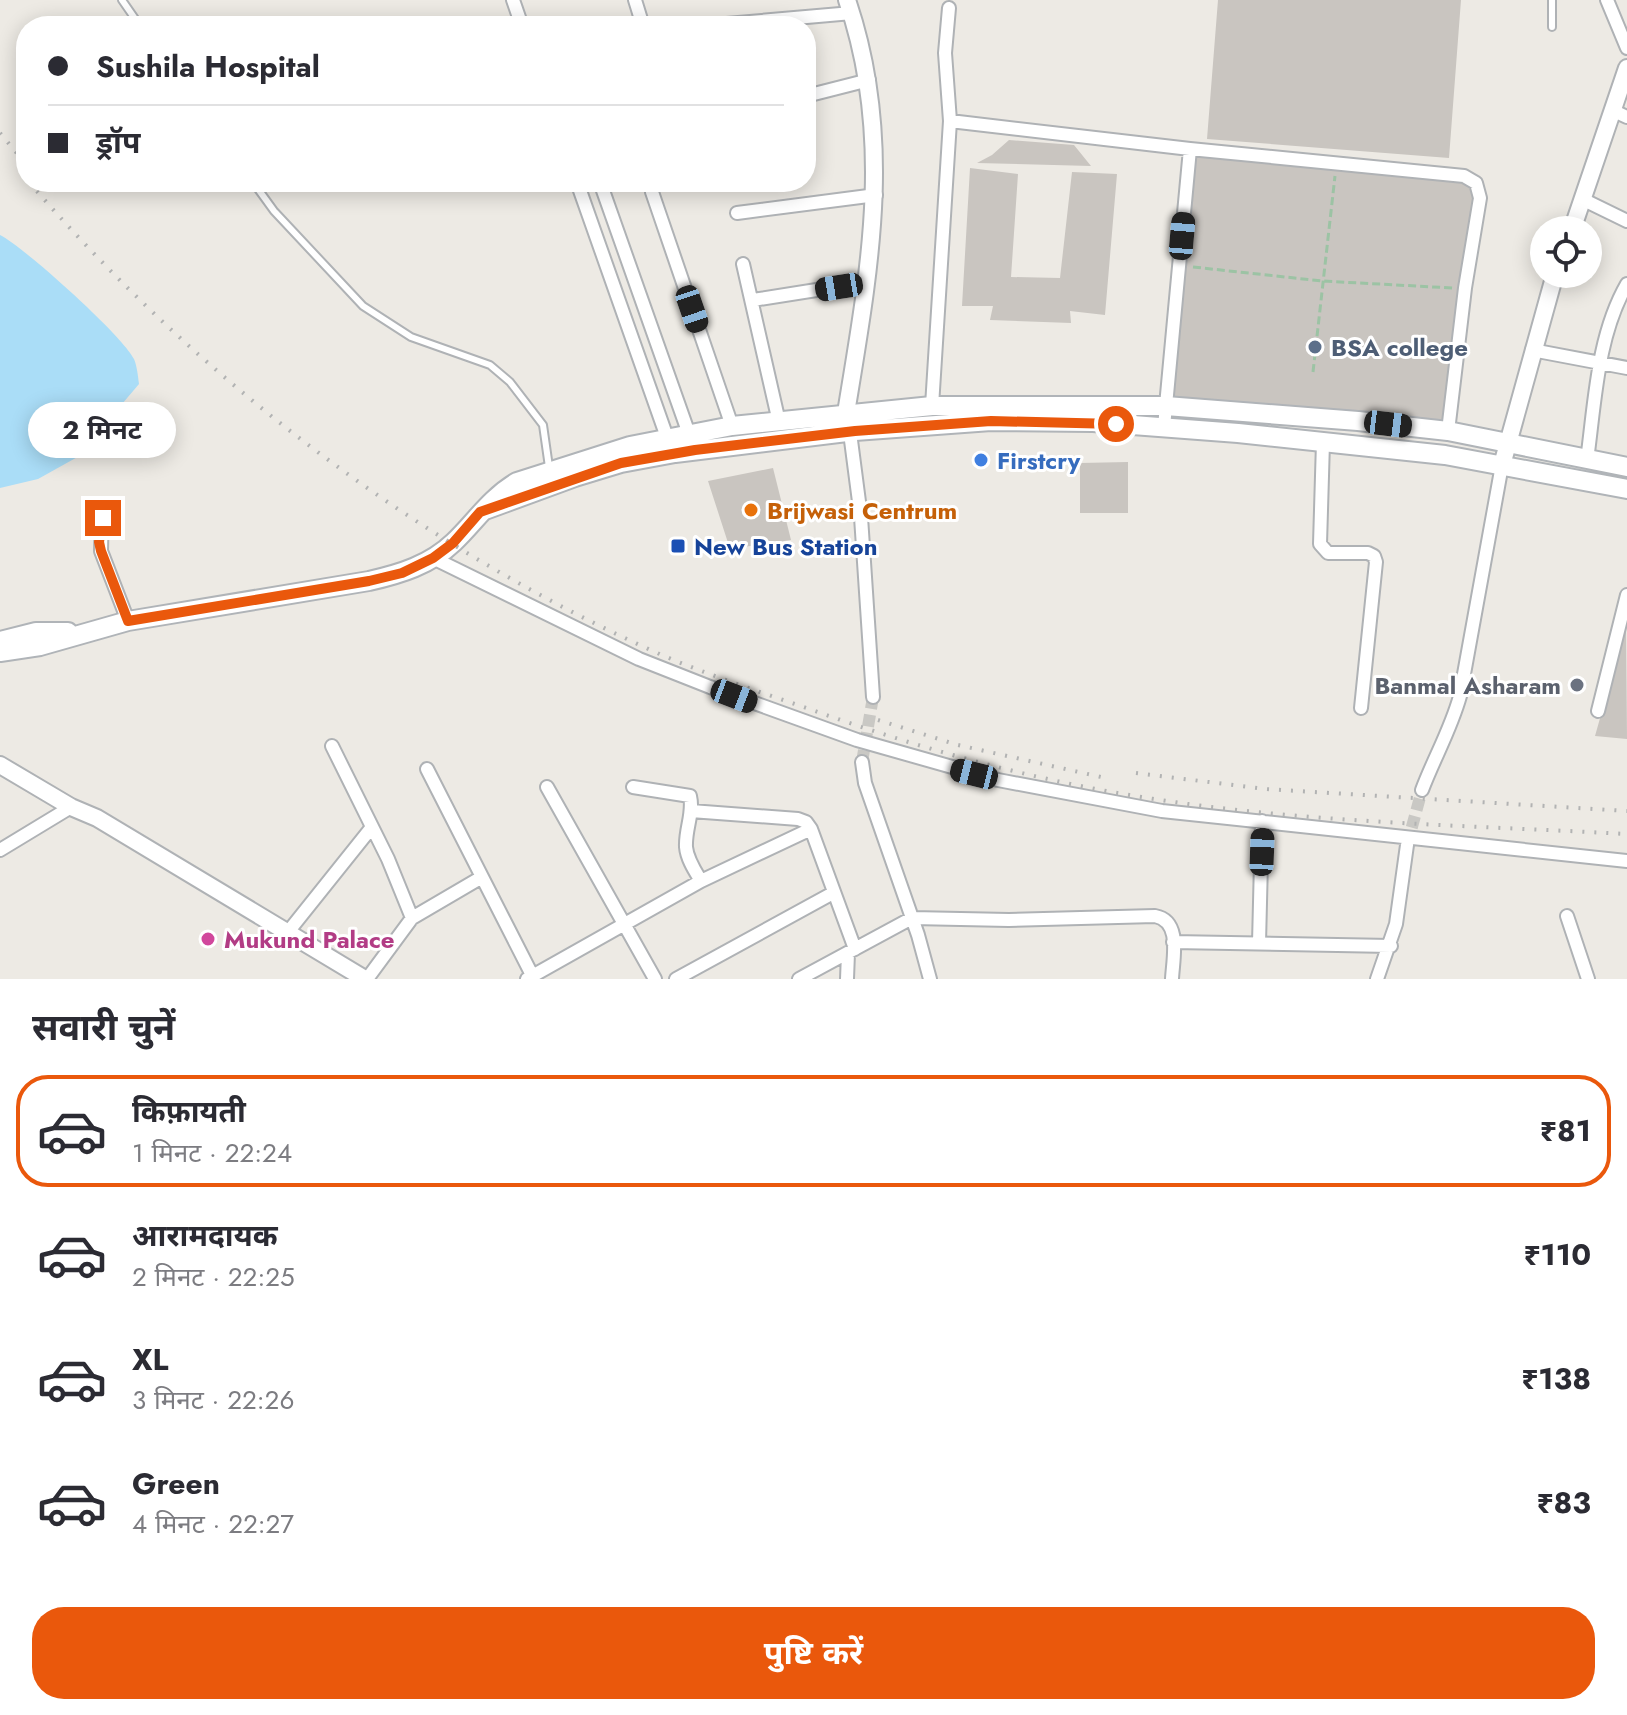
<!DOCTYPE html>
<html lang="hi">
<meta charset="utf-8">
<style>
:root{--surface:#fff;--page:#f2f2f3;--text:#2b2b33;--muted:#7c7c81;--line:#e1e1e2;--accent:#ea580c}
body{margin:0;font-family:Jost,"Noto Sans Devanagari",sans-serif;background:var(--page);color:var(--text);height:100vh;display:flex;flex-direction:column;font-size:30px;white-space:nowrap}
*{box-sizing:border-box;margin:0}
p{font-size:26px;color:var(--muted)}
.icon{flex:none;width:44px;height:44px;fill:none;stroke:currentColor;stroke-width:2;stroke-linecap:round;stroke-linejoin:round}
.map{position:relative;height:979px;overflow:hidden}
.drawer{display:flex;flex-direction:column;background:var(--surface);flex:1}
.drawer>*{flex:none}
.banner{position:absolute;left:16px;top:16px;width:800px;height:176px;border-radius:32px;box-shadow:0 4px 20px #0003;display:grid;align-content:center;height:176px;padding:0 32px;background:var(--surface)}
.tools{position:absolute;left:1530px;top:216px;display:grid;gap:16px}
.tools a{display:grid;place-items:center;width:72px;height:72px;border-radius:50%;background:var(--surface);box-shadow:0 4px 20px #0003;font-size:40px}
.end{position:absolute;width:36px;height:36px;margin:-18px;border:10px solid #ea580c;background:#fff;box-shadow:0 0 0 4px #fff}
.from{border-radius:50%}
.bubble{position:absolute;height:56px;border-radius:28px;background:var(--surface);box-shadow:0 4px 20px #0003;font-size:26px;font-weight:700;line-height:56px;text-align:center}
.car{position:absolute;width:24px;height:48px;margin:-24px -12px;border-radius:10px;box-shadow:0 0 6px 2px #0007;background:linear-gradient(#222 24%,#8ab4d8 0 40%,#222 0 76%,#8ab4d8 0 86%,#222 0)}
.banner b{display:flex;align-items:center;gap:28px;height:76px;font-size:30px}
.banner b+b{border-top:2px solid var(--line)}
.banner i{width:20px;height:20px;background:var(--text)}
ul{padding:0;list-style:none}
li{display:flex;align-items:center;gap:24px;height:112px;margin:0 16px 12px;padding:0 16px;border:4px solid transparent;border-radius:32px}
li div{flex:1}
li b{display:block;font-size:30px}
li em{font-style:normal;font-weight:700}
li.current{border-color:var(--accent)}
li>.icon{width:72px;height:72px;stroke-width:1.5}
h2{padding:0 32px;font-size:36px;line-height:96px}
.action{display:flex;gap:16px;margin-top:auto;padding:16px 32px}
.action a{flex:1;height:92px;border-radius:32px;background:var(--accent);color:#fff;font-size:32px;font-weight:700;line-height:92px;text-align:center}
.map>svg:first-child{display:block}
</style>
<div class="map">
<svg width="1627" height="979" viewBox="0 0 1627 979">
<rect width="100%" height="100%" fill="#edeae4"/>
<path fill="#aaddf7" d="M0,235C24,247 123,336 134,359C137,366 138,376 139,384L105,424L108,440L38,479L0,488Z"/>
<path fill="#c9c5c0" d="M1218,0H1461L1449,158L1207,139Z
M1009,140L1074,145L1091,166L977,163L992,155Z
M1190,149L1476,183L1448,431L1166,406Z
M970,168L1018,174L1011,277L1060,278L1072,172L1117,174L1105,315L1070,311L1071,323L990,320L993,306H962Z
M1128,462V513H1080V463Z
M773,468L791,540L730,549L708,481Z
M1626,626L1627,739L1595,736Z"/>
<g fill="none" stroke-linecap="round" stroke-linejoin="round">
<path stroke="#c9c8c4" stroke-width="12" stroke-dasharray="12 6" stroke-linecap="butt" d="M862,762L873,697
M1407,845L1422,790"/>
<g stroke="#afb2b5" stroke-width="10">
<path id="service" d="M122,0L140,26
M1552,0V27
M253,182L274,211L363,306L411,337L490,365L510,382L543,425L549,467"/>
</g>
<g stroke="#afb2b5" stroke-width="16">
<path id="minor" d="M513,0L522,26
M635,0L643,26
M1607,0L1627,48
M703,26L852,13
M806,96L869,80
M1614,111L1627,117
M950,121L1190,149L1464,176L1476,183L1480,198L1465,288L1448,431
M577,182L669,443
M600,182L689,434
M652,192L732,426
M1584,200L1627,221
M737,213L876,195
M743,264L779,422
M753,300L867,282
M1532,350L1627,368
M932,406L950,121L945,53L949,8
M849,425L861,517L873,697
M1164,427L1190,149
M1323,442L1320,544L1328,553H1368L1374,556L1376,562L1361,708
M1587,460C1595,402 1597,336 1627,284
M102,508L101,551L128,621
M433,558L639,659L710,687L857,740L998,780L1162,811L1627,861
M1598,711L1627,595
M332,746L388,859L412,918
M862,762L865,783L918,935L930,979
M427,769L532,975
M547,787L655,979
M633,787L690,796C694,813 685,829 686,847C687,859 695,871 701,881
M1422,790C1434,758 1451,729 1460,696L1502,465
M691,811L798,819L806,822L811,829L855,949
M0,850L71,807
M1567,916L1588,979
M288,932L372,827
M1173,942L1391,946
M1259,943L1262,821
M367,979L412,918L482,877
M527,979L701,881L811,829
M676,979L833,893
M799,979L912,918L1009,920L1155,916C1182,921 1173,958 1172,979
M847,979L848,953
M1377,979L1396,924L1407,845"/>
</g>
<g stroke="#afb2b5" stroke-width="20">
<path id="tertiary" d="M1572,230L1627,68
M846,413C869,272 895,140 847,0
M1502,465L1555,274
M0,765L71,807L97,818L365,979"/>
</g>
<g stroke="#b0b4b8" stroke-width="22">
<path id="secondary" d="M485,510L575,477L621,463L675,453L855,431L991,421L1093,422L1238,433L1445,455L1627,489
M0,641L36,632H68
M0,652L40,646L128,621L369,581C400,574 430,565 454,542C475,522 490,498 517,482L630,446L732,426L932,406H1166L1358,421L1448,431L1627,467"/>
</g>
<path stroke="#9cc3a4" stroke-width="3" stroke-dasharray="8 4" stroke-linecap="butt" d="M1193,267L1322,281L1453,288
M1313,372L1335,176"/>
<use href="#service" stroke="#fff" stroke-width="6"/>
<use href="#minor" stroke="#fff" stroke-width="12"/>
<use href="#tertiary" stroke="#fff" stroke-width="16"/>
<use href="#secondary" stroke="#fff" stroke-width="18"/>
<path stroke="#b2b3b3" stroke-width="4" stroke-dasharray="2 10" stroke-linecap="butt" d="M0,133L26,164
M29,182C200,381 416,544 655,652C707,675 761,692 815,711C919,748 1026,778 1135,796C1297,823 1464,825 1627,834
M878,720L958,745L1110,779
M1136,773L1265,789L1627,811"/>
</g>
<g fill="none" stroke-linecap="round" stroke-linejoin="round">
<path stroke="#ea580c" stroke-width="10" d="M103,518L99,542L101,551L128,621L369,581L402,573L433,558L453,543L480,512L621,463L695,450L855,431L991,421L1116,424"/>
</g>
<circle fill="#5c6f8a" stroke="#fff" stroke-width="3" cx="1315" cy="347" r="8"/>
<circle fill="#3f7fe0" stroke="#fff" stroke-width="3" cx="981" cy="460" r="8"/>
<circle fill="#e8710a" stroke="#fff" stroke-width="3" cx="751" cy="510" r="8"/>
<rect fill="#1a4fb4" stroke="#fff" stroke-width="3" x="670" y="538" width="16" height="16" rx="4"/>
<circle fill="#6b7280" stroke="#fff" stroke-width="3" cx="1577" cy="685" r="8"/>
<circle fill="#d1479c" stroke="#fff" stroke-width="3" cx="208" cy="939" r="8"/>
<g text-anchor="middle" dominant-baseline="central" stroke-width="6" stroke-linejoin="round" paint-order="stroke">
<g font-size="24" font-weight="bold" fill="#4e5e75" stroke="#fff" text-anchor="start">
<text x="1331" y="347">BSA college</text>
</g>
<g font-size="24" font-weight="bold" fill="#366cbe" stroke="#fff" text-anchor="start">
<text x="997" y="460">Firstcry</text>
</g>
<g font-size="24" font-weight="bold" fill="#c56008" stroke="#fff" text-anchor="start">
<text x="767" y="510">Brijwasi Centrum</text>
</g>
<g font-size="24" font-weight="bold" fill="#164399" stroke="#fff" text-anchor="start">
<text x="694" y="546">New Bus Station</text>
</g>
<g font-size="24" font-weight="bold" fill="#5b616d" stroke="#fff" text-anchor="end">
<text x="1561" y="685">Banmal Asharam</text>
</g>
<g font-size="24" font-weight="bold" fill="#b23c85" stroke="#fff" text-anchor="start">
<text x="224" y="939">Mukund Palace</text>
</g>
</g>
</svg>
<div class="tools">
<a><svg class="icon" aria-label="locate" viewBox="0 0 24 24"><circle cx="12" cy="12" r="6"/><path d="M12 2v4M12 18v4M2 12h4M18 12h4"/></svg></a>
</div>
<i class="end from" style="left:1116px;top:424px"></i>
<i class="end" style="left:103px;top:518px"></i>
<div class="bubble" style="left:28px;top:402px;width:148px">2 मिनट</div>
<i class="car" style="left:1182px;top:236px;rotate:5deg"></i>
<i class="car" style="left:839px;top:287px;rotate:261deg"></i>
<i class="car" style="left:692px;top:309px;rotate:161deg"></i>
<i class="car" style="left:1388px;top:424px;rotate:97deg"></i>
<i class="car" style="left:734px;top:696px;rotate:111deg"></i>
<i class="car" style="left:974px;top:774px;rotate:284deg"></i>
<i class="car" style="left:1262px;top:852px;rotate:2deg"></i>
<div class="banner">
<b><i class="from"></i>Sushila Hospital</b>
<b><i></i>ड्रॉप</b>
</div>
</div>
<section class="drawer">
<h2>सवारी चुनें</h2>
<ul>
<li class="current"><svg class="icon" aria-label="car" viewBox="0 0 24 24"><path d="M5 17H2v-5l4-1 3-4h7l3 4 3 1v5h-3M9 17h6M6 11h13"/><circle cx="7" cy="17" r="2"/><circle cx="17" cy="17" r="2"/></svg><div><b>किफ़ायती</b><p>1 मिनट · 22:24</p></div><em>₹81</em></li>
<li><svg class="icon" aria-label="car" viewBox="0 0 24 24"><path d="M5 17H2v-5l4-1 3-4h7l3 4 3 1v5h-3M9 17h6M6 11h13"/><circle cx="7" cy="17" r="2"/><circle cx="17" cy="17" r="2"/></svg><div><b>आरामदायक</b><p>2 मिनट · 22:25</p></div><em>₹110</em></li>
<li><svg class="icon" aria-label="car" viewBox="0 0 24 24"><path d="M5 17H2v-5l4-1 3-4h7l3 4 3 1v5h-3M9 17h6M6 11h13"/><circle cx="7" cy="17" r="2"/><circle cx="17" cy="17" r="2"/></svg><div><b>XL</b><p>3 मिनट · 22:26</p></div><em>₹138</em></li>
<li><svg class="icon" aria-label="car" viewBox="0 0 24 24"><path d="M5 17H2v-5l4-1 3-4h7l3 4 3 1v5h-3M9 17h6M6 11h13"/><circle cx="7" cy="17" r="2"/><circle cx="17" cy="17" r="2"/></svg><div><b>Green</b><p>4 मिनट · 22:27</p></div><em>₹83</em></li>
</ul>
<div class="action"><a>पुष्टि करें</a></div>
</section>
